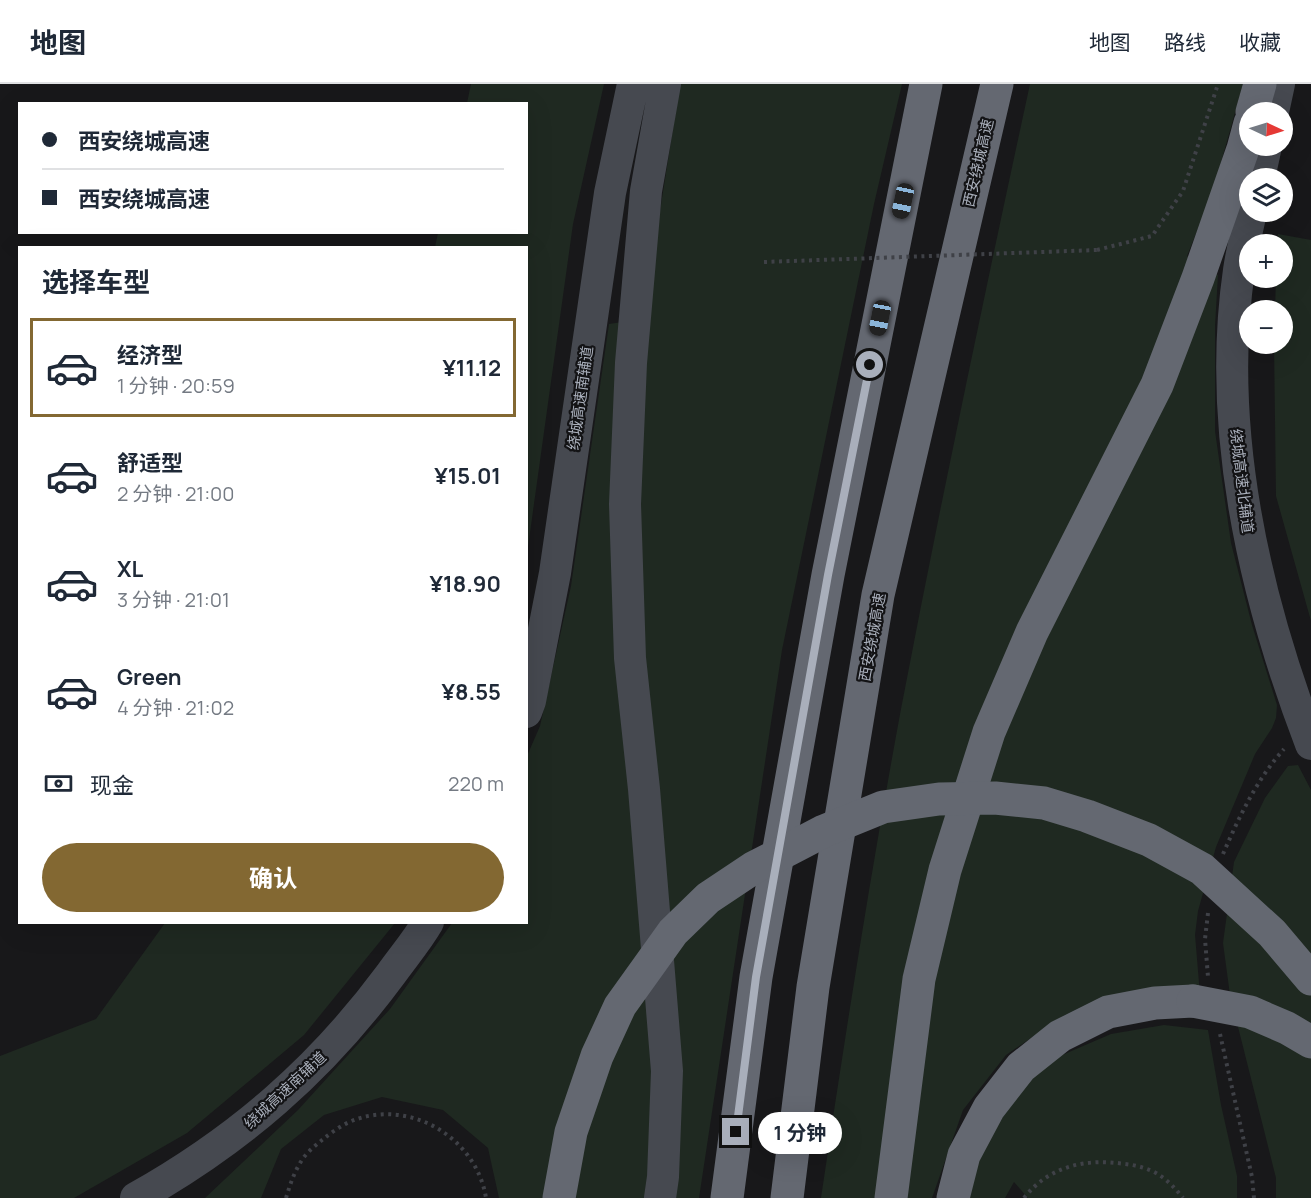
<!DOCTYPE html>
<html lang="zh">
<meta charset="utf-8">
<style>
:root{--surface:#fff;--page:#f6f6f7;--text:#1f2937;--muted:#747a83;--line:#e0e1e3;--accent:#836832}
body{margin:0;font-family:Manrope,"Noto Sans SC",sans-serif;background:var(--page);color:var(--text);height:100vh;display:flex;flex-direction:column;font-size:22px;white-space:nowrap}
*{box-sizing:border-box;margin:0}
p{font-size:20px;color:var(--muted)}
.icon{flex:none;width:33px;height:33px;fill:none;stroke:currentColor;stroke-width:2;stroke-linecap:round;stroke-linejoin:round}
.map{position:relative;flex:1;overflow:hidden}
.sheet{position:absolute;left:18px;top:162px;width:510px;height:678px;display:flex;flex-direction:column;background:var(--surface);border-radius:0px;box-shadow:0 6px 24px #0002}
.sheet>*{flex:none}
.top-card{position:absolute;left:18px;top:18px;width:510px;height:132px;border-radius:0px;box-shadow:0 6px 24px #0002;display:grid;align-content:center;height:132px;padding:0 24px;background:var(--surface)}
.needle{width:39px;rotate:94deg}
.buttons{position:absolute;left:1239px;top:18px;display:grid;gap:12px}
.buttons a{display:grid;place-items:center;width:54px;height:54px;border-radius:50%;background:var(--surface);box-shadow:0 6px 24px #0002;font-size:30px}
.end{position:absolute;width:27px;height:27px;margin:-14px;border:8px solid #a9afbb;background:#111;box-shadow:0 0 0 3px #111}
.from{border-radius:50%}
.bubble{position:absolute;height:42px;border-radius:21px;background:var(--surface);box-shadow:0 6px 24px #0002;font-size:20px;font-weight:700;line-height:42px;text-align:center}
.car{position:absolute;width:18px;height:36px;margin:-18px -9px;border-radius:8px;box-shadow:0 0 4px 2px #0007;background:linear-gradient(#222 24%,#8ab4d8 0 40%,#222 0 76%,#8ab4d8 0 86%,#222 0)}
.top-card b{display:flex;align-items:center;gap:21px;height:57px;font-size:22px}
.top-card b+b{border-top:2px solid var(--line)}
.top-card i{width:15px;height:15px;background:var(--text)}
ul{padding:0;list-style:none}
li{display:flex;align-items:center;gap:18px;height:99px;margin:0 12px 9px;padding:0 12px;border:3px solid transparent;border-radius:0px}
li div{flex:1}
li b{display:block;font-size:22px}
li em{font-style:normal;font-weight:700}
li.current{border-color:var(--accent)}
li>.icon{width:54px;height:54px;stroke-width:1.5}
h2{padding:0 24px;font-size:27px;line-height:72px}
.pay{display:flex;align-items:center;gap:15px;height:66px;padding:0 24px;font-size:22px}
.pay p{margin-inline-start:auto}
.action{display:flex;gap:12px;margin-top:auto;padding:12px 24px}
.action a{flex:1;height:69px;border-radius:36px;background:var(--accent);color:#fff;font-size:24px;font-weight:700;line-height:69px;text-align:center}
header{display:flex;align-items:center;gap:36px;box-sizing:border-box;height:84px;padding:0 30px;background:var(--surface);border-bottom:2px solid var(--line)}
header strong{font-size:28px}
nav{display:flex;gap:33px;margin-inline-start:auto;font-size:21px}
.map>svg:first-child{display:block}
</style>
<header>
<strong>地图</strong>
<nav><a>地图</a><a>路线</a><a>收藏</a></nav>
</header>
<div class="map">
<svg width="1311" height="1114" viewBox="0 0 1311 1114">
<rect width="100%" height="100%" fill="#18181a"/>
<path fill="#1f2921" d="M471,0H604L573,140L527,470L526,164L435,163L438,149L526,148V20L467,19Z
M680,0H902L874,120L782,566L699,1114H499L488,1064L443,1026L382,1013L324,1031L281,1065L261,1114H205L298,1026L390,925L452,839L526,838L527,672L540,642L571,502L609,240L643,235Z
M1030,0H1243L1213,107L1187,172L1218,191L1215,242V347L1231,459L1252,541L1277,621L1276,634L1272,644L1255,670L1216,763L1198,827L1195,851L1200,911L1065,931L1006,971L963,1026L932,1114H821C845,951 871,787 901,625C941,416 985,208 1030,0Z
M1278,150L1311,156V537L1276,412L1274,260H1282V226H1275L1276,194H1282V160H1278Z
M1298,681L1311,706V1114H1276V1094L1230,911L1223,859L1234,778L1265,714L1288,682Z
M165,839H395L304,951L187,1049L74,1114H0V972L96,935Z
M1164,941L1208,946L1221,1021L1237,1092V1114H1028L1014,1098L1005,1114H967L975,1078L1008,1012L1046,978L1111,950Z"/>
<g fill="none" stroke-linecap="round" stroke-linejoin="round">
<path stroke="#3f4147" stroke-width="4" stroke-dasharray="3 4.5" stroke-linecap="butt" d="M1097,166L1152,152L1183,107L1218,0
M1223,770C1239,733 1257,695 1284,665
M1208,829L1205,855L1208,893
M1220,950L1252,1093L1254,1114
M286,1114C290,1101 294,1088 302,1076C307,1068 315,1062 322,1056C332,1048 344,1039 357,1035C414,1016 477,1056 486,1114
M1024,1114C1049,1082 1086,1074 1125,1080C1134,1081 1143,1083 1152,1087C1165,1093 1174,1103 1183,1114"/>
<path stroke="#464950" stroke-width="32" d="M1273,28L1279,0
M1259,94L1266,62
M1251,128C1247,147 1242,166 1239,186C1216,345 1254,511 1311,660
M526,628L530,617L555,489L610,109L633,0
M136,1114C239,1056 320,986 391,890C403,873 417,857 428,838
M660,1114L663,1093L667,987L644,705L630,574L625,420L631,279L646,107L665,0"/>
<path stroke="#646871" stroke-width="33" d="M1252,28L1260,0
M727,1114L756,893L828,491L926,0
M787,1114L813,903L878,511L997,0
M891,1114L919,895L945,786L989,648L1032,548L1157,301L1198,194L1243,65L1250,39
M953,1114L964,1071L989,1024L1021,983L1060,952L1108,928L1155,919L1193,917"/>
<path stroke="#3f4147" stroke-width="4" stroke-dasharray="3 4.5" stroke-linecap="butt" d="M764,178L1097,166"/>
<path stroke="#646871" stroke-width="33" d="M1193,917L1250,928L1287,944L1311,958
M559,1114L571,1048L597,972L620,922L673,848L708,814L753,784L824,747L883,723L939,715L995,714L1044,719L1087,732L1149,756L1202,785L1272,849L1311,895"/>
</g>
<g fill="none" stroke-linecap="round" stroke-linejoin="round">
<path stroke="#a9afbb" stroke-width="8" d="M736,1048L756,893L828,491L870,281"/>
</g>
<g text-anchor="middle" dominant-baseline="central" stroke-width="4.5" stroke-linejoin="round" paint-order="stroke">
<g font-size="15" fill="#a9afbb" stroke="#131315">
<text transform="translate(978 79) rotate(-77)">西安绕城高速</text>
<text transform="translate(580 314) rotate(-82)">绕城高速南辅道</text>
<text transform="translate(1242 397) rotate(83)">绕城高速北辅道</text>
<text transform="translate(872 553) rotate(-80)">西安绕城高速</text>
<text transform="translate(285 1006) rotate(-43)">绕城高速南辅道</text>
</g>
</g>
</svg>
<div class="buttons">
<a><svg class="needle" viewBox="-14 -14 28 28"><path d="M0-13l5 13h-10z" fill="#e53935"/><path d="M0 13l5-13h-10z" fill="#747a83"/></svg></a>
<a><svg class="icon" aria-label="layers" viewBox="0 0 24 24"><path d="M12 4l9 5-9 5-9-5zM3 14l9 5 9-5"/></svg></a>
<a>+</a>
<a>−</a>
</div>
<i class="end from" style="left:870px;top:281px"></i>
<i class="end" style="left:736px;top:1048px"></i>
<div class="bubble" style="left:758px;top:1028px;width:84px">1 分钟</div>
<i class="car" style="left:903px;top:117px;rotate:192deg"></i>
<i class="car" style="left:880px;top:234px;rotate:191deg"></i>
<div class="top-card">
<b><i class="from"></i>西安绕城高速</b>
<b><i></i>西安绕城高速</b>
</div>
<section class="sheet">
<h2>选择车型</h2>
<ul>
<li class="current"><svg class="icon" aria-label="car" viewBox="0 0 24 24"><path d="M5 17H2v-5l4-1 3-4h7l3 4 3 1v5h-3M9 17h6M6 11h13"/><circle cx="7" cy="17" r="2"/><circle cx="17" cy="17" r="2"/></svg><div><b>经济型</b><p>1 分钟 · 20:59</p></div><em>¥11.12</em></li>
<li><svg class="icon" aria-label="car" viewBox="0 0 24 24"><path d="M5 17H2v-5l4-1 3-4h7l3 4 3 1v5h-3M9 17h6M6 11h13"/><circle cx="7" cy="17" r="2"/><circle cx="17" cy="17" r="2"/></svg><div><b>舒适型</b><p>2 分钟 · 21:00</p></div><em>¥15.01</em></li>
<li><svg class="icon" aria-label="car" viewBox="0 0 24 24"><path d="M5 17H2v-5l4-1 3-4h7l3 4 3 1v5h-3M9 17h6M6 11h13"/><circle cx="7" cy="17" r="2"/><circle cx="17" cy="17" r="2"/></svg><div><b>XL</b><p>3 分钟 · 21:01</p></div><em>¥18.90</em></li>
<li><svg class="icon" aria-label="car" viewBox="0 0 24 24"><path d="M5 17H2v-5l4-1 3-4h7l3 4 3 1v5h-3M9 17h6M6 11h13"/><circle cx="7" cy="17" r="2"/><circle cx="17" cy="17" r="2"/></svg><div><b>Green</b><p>4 分钟 · 21:02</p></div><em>¥8.55</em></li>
</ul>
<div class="pay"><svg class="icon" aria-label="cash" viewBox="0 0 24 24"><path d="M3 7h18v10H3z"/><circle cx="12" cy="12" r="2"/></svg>现金<p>220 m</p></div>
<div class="action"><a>确认</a></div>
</section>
</div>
